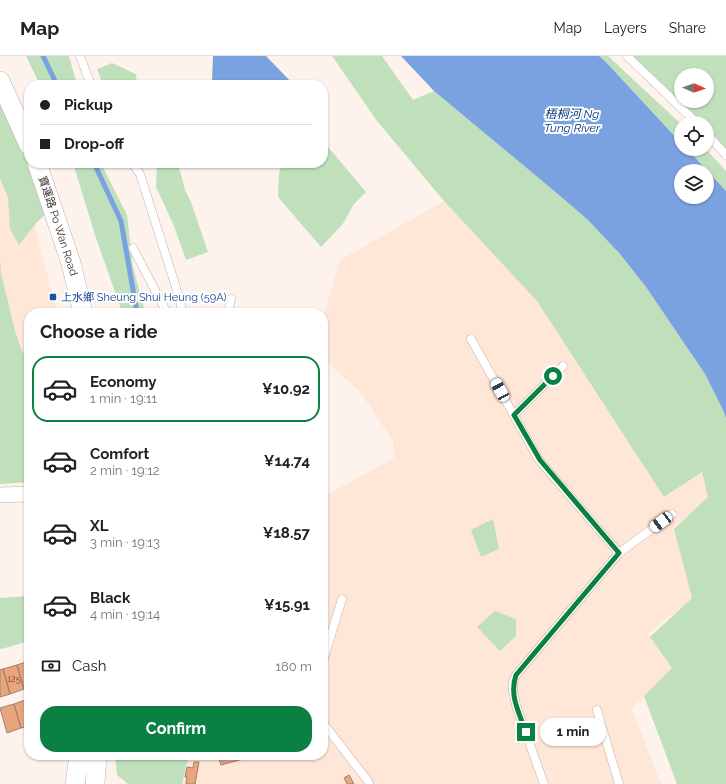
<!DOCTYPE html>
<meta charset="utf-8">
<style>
:root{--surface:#fff;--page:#f2f2f2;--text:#202124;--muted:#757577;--line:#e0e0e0;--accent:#0b8043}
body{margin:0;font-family:Raleway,"Noto Sans SC",sans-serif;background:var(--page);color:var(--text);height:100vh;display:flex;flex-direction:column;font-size:15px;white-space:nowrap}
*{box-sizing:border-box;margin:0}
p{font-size:13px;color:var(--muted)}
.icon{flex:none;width:22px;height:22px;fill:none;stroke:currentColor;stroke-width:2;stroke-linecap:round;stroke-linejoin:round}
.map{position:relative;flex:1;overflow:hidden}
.drawer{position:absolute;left:24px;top:252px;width:304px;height:452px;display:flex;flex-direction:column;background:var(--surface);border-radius:16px;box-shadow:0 1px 3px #0004}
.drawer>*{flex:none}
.top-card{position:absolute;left:24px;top:24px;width:304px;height:88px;border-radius:16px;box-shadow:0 1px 3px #0004;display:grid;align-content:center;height:88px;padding:0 16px;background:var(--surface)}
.needle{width:26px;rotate:92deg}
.buttons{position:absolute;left:674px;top:12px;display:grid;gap:8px}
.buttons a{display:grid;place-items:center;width:40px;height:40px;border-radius:50%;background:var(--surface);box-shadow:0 1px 3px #0004;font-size:20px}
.end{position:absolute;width:18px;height:18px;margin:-9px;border:5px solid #0b8043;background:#fff;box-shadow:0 0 0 2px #fff}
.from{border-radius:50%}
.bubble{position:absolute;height:28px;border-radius:14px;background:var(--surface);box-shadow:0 1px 3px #0004;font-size:13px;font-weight:700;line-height:28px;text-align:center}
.car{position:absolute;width:12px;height:24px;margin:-12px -6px;border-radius:5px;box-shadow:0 0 3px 1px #0007;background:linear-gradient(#fff 24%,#345 0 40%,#fff 0 76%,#345 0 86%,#fff 0)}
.top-card b{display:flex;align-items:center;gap:14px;height:38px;font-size:15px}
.top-card b+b{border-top:1px solid var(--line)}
.top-card i{width:10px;height:10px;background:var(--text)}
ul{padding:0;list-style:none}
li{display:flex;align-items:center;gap:12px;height:66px;margin:0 8px 6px;padding:0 8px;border:2px solid transparent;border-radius:16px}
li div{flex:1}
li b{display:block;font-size:15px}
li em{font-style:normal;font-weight:700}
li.on{border-color:var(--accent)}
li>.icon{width:36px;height:36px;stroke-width:1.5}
h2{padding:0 16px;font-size:18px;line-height:48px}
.pay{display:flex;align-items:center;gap:10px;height:44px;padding:0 16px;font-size:15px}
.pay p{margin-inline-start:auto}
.primary-button{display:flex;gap:8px;margin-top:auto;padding:8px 16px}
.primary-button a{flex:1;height:46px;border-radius:16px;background:var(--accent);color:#fff;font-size:16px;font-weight:700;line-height:46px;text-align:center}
header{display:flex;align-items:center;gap:24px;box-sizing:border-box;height:56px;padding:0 20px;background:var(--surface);border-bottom:1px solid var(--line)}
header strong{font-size:19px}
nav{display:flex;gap:22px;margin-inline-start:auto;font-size:14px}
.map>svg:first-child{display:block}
</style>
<header>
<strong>Map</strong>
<nav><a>Map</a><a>Layers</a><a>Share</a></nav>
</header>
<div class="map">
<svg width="726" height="728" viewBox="0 0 726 728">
<rect width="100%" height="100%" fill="#fdf3ec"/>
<path fill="#ffe7d7" d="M0,71L18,103L57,257H29V410L0,411Z
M444,145L545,253L664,440L701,416L709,441L674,473L693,542L648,578L672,612L632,653L661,728H182L186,710L190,699H323V441L394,402L393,385L360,336L323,302V262L340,204Z"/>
<path fill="#bfe0bb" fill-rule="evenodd" d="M26,0H69L77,29H40Z
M332,0H382L413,44L434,35L559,139L588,164L620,198L646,231L705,318L722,352L726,362V728H677L644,640L672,612L650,581L692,542L674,473L708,441L702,416L664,441L537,245L444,145L377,65Z
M599,0H608L681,68V87L605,5Z
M627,0H726V103L707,83V67H692ZM681,19H707V45H681Z
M112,7L136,18L137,29H103L97,13Z
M0,45L29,70V107L59,146L37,166L19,189L10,173L8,141L0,123Z
M323,85L366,136L354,148L342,169L321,191L278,141L279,117L282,107H323Z
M687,93H706L726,115V135Z
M73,107H101L127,159L133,211L144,252L122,256L95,179Z
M157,107H176L179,111L185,134L191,146L208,196L186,204L174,170L156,131Z
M0,204L1,217L15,275L21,293L29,307V399L26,401L29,402V426L0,428Z
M493,463L499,493L481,501L471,474Z
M29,540V585L5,592L0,593V542Z
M495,555L516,563V580L500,595L477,571Z
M115,699H190L186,710L182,728H128L117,719Z"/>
<path fill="#7aa2e0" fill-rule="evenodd" d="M213,0H266L294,29H219L212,25Z
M401,0H599L605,5L681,87V93H687L726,135V362L722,352L705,318L646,231L620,198L588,164L559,139L434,35ZM681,115H707V141H681Z"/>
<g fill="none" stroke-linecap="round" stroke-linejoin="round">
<path stroke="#7aa2e0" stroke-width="5" d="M43,0L57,29
M94,107L121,165L137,257"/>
</g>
<path fill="#eca47b" stroke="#93837a" d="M29,605V632L24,633L17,609Z
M17,609L24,633L10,638L3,613Z
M3,613L10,638L0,641V614Z
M28,643L29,648V670L21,672L14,648Z
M14,648L21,672L7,677L0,652Z
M218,699H260L250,703V701L221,709Z
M194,706H199L195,728H186L187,721H185L187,711L193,712Z
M349,719L354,728H347L344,722Z"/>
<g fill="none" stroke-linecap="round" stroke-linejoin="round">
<g stroke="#c0b0a6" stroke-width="9">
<path id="service" d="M80,0L91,29
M627,0L697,67
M707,78L726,99
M132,107L140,118L180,244L182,257
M133,192L167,257
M228,257L231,243
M471,283L539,404L619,497
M514,359L563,310
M323,605L342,543
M597,654L619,728
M323,667L368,725L369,728
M544,728L516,649L513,635V626L516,619L619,497L672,458"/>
</g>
<g stroke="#c0b0a6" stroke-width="16">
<path id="minor" d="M0,439L29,438"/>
</g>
<g stroke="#c0b0a6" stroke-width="20">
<path id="tertiary" d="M0,25L29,89
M37,107L71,207L83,257
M75,728L79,699
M95,728L97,699"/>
</g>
<use href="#service" stroke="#fff" stroke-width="8"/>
<use href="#minor" stroke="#fff" stroke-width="15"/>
<use href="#tertiary" stroke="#fff" stroke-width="19"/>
</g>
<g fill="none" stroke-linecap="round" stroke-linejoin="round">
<path stroke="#0b8043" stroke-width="5" d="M526,676C519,657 509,639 516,619L619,497L540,404L514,359L553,320"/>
</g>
<rect fill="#1a4fb4" stroke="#fff" stroke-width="1.5" x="49" y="237" width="8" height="8" rx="2"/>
<g text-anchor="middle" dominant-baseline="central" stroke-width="4" stroke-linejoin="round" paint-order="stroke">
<g font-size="9" fill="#695244">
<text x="14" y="623">125</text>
</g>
<g font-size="11" fill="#3d3632" stroke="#fff">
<text transform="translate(58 170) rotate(72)">寶運路 Po Wan Road</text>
</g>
<g font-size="11" fill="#164399" stroke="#fff" text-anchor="start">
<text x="61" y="241">上水鄉 Sheung Shui Heung (59A)</text>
</g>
<g font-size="12" font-style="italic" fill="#003279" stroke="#fff">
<text x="572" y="58">梧桐河 Ng<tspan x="572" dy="14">Tung River</tspan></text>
</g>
</g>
</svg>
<div class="buttons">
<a><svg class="needle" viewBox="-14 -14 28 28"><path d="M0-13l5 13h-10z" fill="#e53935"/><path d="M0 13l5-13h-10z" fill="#757577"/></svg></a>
<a><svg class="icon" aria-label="locate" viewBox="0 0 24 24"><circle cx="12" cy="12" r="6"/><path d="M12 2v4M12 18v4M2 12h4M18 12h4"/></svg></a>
<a><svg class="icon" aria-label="layers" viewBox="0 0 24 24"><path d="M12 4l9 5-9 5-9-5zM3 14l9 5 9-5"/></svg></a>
</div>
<i class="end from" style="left:553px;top:320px"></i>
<i class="end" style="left:526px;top:676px"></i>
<div class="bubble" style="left:540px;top:662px;width:66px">1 min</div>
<i class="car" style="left:500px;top:334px;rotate:331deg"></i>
<i class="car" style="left:661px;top:466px;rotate:233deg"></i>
<div class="top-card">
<b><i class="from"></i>Pickup</b>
<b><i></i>Drop-off</b>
</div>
<section class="drawer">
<h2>Choose a ride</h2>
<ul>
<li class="on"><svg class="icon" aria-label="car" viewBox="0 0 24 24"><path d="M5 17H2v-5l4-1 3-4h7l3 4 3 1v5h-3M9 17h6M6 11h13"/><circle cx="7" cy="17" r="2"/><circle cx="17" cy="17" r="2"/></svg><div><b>Economy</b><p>1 min · 19:11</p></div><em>¥10.92</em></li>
<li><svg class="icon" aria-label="car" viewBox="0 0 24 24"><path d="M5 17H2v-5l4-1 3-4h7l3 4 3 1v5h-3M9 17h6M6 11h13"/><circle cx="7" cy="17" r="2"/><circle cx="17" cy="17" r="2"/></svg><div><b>Comfort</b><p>2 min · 19:12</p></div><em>¥14.74</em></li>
<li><svg class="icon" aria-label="car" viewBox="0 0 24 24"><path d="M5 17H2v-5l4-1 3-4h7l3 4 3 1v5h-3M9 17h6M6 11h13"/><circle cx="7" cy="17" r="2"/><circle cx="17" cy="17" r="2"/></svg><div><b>XL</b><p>3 min · 19:13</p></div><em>¥18.57</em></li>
<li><svg class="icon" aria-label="car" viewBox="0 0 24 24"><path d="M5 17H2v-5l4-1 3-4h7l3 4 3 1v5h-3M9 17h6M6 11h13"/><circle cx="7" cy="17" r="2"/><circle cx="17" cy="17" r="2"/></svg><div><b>Black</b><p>4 min · 19:14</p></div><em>¥15.91</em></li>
</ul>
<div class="pay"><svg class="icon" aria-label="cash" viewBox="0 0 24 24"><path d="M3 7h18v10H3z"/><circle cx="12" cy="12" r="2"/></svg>Cash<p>180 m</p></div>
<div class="primary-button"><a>Confirm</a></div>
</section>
</div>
